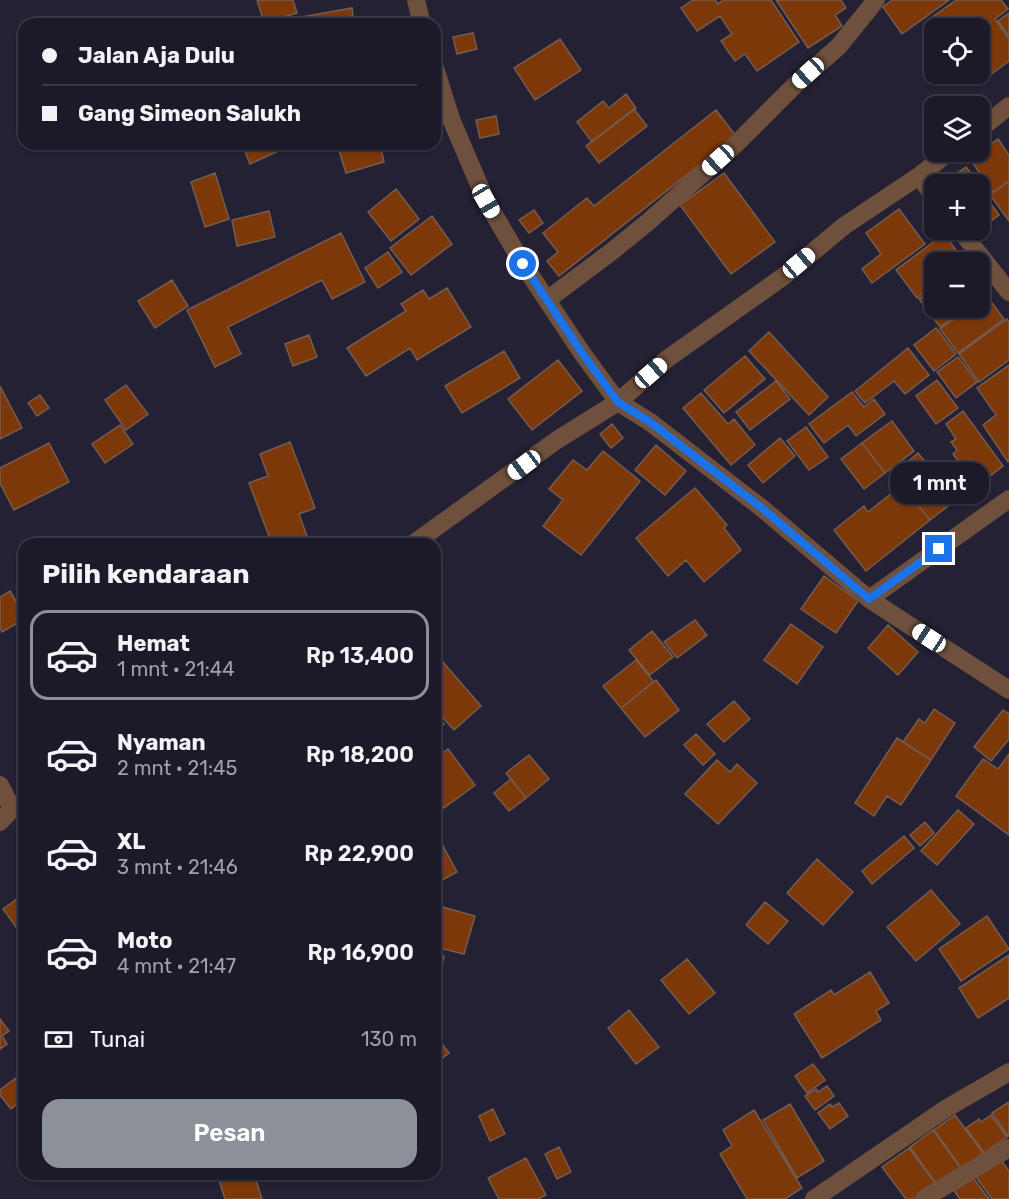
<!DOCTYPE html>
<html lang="id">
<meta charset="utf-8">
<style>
:root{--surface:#1c1928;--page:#252230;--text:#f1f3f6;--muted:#a0a0a8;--line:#3a3845;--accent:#8c9099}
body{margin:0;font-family:Rubik,sans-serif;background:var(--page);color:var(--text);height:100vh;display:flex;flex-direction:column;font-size:22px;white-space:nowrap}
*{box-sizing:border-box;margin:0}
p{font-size:20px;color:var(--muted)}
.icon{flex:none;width:33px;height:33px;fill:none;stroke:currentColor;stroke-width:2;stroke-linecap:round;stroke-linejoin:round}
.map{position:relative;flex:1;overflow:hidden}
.panel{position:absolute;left:18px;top:538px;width:423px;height:642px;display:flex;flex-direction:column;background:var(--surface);border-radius:18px;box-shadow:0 2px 4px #0004,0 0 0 2px var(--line)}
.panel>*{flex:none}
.hud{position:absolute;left:18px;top:18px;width:423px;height:132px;border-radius:18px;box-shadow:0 2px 4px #0004,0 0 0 2px var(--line);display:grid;align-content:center;height:132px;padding:0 24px;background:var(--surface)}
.buttons{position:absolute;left:924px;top:18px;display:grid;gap:12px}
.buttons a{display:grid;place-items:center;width:66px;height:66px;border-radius:12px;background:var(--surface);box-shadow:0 2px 4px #0004,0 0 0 2px var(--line);font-size:30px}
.end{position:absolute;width:27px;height:27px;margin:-14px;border:8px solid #1a73e8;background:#fff;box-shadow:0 0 0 3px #fff}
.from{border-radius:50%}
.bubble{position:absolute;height:42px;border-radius:18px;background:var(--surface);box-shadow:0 2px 4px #0004,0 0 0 2px var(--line);font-size:20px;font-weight:600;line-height:42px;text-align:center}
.car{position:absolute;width:18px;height:36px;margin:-18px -9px;border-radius:8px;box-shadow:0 0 4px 2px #0007;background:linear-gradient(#fff 24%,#345 0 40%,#fff 0 76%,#345 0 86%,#fff 0)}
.hud b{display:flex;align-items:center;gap:21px;height:57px;font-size:22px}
.hud b+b{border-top:2px solid var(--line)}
.hud i{width:15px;height:15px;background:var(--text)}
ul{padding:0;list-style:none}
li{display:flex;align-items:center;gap:18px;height:90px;margin:0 12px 9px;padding:0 12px;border:3px solid transparent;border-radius:18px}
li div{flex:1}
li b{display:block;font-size:22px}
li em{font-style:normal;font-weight:600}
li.current{border-color:var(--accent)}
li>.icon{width:54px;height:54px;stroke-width:1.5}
h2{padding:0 24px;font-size:27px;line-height:72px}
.pay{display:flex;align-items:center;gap:15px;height:66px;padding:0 24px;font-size:22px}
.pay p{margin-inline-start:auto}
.action{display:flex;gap:12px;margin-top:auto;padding:12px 24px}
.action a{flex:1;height:69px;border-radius:18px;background:var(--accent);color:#fff;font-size:24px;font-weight:600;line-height:69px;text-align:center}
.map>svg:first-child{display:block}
</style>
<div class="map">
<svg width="1009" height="1199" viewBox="0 0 1009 1199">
<rect width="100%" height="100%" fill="#252135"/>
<path fill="#7d3809" stroke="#745c50" stroke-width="1.5" d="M257,0H293L297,13L264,23Z
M693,0H715L718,4L723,0H771L799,42L757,71L745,54L735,61L721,41L732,34L720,16L697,31L681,8Z
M776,0H841L846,8L835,15L842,26L808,48Z
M892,0H949L902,34L883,7Z
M956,0H1001L1008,9L995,19L1009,39V61L979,83L972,74H980V28H939L931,18Z
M352,8L354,24H291L290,19Z
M1009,13V36L998,21Z
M473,33L477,49L457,54L453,37Z
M560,39L581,70L535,100L514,68Z
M626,94L636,108L592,142L577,122L603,101L609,108Z
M634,109L647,126L599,163L586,146Z
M716,110L736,136L559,276L547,261L558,252L543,233L587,198L594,206Z
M496,116L499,134L480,138L476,120Z
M998,139L1009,155V181L993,192L970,159Z
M242,144H280L283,149L250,164Z
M337,144H380L384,162L346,173Z
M966,167L979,184H948L946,181Z
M215,173L229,219L205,227L191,182Z
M724,173L775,242L731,274L680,205Z
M1009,181V221L990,195Z
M396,189L419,219L391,241L368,212Z
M981,190L999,215L981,228L980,191Z
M899,209L925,244L872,283L862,269L881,254L866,233Z
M534,210L543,223L529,233L519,220Z
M269,211L275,237L237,246L232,220Z
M432,216L452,244L411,275L390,248Z
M341,233L365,282L332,299L322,280L228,327L241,354L215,367L187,310Z
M944,234L965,262H934V284L917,298L896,270Z
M388,252L402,272L378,288L365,268Z
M172,280L188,306L155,328L138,301Z
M980,281L987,292L980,298Z
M447,288L471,327L417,360L410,348L366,376L347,348L406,311L401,304L423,290L429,299Z
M934,288V308H966L940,327L919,299Z
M986,295L1004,319L958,353L940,329L969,308H980V300Z
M1007,319L1009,322V360L979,382L959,354Z
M936,328L956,354L934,371L914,345Z
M769,332L828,397L809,415L749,351Z
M309,335L317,357L293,366L285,344Z
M908,348L929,375L905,394L894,381L865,403L855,391Z
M504,351L520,378L462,413L445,386Z
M745,356L765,379L724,413L704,390Z
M958,357L977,382L956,398L937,372Z
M558,360L582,391L532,430L508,399Z
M1009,365V461L1008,462L983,425L996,415L977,388Z
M937,380L958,408L936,424L916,396Z
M776,381L790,399L750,430L736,412Z
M126,385L148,414L126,430L105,400Z
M0,386L22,428L0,439Z
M852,392L864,407L874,399L885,414L856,436L848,425L824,443L809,424Z
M701,393L728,424L734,419L755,445L731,465L683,408Z
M40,395L49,408L37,416L28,403Z
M963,411L1003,466L977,486L953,454L957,450L951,442L956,439L946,424Z
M892,421L914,451L885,473L862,443Z
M612,424L623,438L611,448L600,434Z
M120,425L133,444L105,463L92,444Z
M806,427L828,457L809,470L787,441Z
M780,438L795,456L763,483L748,465Z
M290,442L315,508L299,514L307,536L286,544H272L249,483L268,476L260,454Z
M49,443L69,482L14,510L0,483V468Z
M862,443L885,473L864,489L841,459Z
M656,445L686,471L665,495L635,470Z
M603,451L640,481L581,555L543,526L563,500L549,489L573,460L587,470Z
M918,453L956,500L930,520L893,474Z
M902,485L930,520L866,571L834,530L864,506L868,512Z
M695,488L727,525L724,528L741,550L704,582L686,560L668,576L636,538Z
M824,576L858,601L836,633L801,609Z
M10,591L24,615V619L2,632L0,628V597Z
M695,620L707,635L677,658L664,642Z
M791,624L823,647L797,684L764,660Z
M888,625L918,652L898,675L868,648Z
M652,631L673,657L650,675L629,650Z
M435,653L481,706L454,730L435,709Z
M636,660L654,682L621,708L603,686Z
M656,680L679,710L645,737L621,708Z
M734,701L750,719L724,742L707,724Z
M934,709L955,723L931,760L903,742L919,719L925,723Z
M1003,710L1009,714V739L991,761L974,747Z
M435,715L444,724L435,734Z
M696,734L715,754L703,765L684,745Z
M897,738L931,760L901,805L887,796L874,816L855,803Z
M448,749L475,785L444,808L435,795V758Z
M1009,754V835L956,796L983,759L998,769Z
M529,755L549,779L526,798L506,773Z
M717,760L730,772L737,764L757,783L718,824L685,794Z
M511,779L526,798L509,811L494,793Z
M958,810L974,824L937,865L921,851Z
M925,822L934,833L920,846L910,835Z
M904,836L914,848L872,884L862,871Z
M442,844L457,872L435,884V848Z
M817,859L853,892L823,925L787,893Z
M931,890L960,924L916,961L887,927Z
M24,894V938L3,909Z
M765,902L788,921L768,944L746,925Z
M435,905L475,916L464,954L435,947Z
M987,916L1009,949L961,981L939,949Z
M435,954L444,956L440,976L435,974Z
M1009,955V998L978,1018L959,988Z
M687,959L715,993L689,1014L661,980Z
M870,972L889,1003L876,1011L881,1020L822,1058L794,1014L831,990L834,995Z
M629,1010L659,1047L636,1064L608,1028Z
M0,1019L9,1031L2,1036L7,1044L0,1049Z
M437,1037L449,1053L435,1064V1039Z
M813,1064L825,1080L807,1093L795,1076Z
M24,1072V1099L11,1109L0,1095V1090Z
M827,1086L834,1096L815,1110L805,1096L816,1089L818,1092Z
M1009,1102V1136H1008L992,1113Z
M839,1103L848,1116L830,1129L818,1113L830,1104L832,1107Z
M790,1104L824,1161L797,1178L763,1120Z
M493,1109L505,1134L490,1141L479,1116Z
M754,1110L802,1188L785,1199H747L720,1154L732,1146L723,1130Z
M955,1115L983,1153L962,1169L934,1130Z
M991,1115L1007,1137L984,1153L966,1128L979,1119L981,1122Z
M933,1130L960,1167L936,1184L910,1147Z
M559,1147L571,1172L557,1179L545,1154Z
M909,1148L936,1184L915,1199H906L882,1167Z
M526,1158L546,1195L538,1199H499L488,1178Z
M1001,1160L1009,1171V1199H992L976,1177Z
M217,1174H254L262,1199H225Z
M973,1178L989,1199H960L954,1191Z"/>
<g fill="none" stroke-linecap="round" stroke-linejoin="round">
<path stroke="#6e503d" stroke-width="18" d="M416,0L422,24
M435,68L451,119L486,201L523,264L582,353L618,402L650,422L763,509L869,599L1009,690
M980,129L1009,106
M919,176L934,196
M960,230L1009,292
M547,300L611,252L648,222L736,144L793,87L839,46L876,0
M413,544L557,440L618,402L667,359L784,276L844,226L919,176L949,152
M869,599L1009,499
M0,785L12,809
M0,822L12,809L24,801
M925,1198L1009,1148
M814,1199L947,1108L1009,1072"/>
</g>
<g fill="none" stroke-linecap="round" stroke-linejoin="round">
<path stroke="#1a73e8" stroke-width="8" d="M523,264L582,353L618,402L650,422L763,509L869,599L939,549"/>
</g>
</svg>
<div class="buttons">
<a><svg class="icon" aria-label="locate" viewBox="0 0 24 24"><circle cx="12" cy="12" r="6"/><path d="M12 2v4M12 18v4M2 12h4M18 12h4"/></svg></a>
<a><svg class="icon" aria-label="layers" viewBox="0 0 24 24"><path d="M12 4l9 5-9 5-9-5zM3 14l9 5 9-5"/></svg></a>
<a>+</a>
<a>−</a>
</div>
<i class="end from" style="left:523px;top:264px"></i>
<i class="end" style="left:939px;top:549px"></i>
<div class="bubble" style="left:890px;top:462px;width:99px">1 mnt</div>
<i class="car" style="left:808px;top:73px;rotate:228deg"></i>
<i class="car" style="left:718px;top:160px;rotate:228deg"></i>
<i class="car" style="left:486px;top:201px;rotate:150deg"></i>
<i class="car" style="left:799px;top:263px;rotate:50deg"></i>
<i class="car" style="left:651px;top:373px;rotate:49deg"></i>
<i class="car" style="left:524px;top:465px;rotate:233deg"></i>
<i class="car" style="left:929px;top:638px;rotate:303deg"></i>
<div class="hud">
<b><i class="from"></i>Jalan Aja Dulu</b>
<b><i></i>Gang Simeon Salukh</b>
</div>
<section class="panel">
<h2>Pilih kendaraan</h2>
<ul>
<li class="current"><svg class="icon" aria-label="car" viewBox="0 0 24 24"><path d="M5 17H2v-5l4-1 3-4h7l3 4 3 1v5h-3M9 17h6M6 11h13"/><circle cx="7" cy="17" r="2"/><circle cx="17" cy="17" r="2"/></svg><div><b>Hemat</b><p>1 mnt · 21:44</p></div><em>Rp 13,400</em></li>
<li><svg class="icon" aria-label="car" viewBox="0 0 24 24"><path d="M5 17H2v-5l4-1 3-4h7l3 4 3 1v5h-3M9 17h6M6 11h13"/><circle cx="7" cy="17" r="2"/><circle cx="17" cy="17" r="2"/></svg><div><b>Nyaman</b><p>2 mnt · 21:45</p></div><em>Rp 18,200</em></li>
<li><svg class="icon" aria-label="car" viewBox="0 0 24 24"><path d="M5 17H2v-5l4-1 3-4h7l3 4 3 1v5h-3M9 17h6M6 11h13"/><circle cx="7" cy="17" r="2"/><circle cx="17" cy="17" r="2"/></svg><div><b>XL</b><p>3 mnt · 21:46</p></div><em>Rp 22,900</em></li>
<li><svg class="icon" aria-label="car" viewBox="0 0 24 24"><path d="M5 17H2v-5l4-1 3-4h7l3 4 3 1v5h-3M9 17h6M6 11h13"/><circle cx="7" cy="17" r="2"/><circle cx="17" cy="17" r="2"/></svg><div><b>Moto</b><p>4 mnt · 21:47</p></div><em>Rp 16,900</em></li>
</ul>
<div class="pay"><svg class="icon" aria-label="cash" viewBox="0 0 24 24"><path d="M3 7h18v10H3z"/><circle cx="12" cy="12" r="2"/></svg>Tunai<p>130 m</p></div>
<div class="action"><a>Pesan</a></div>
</section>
</div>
